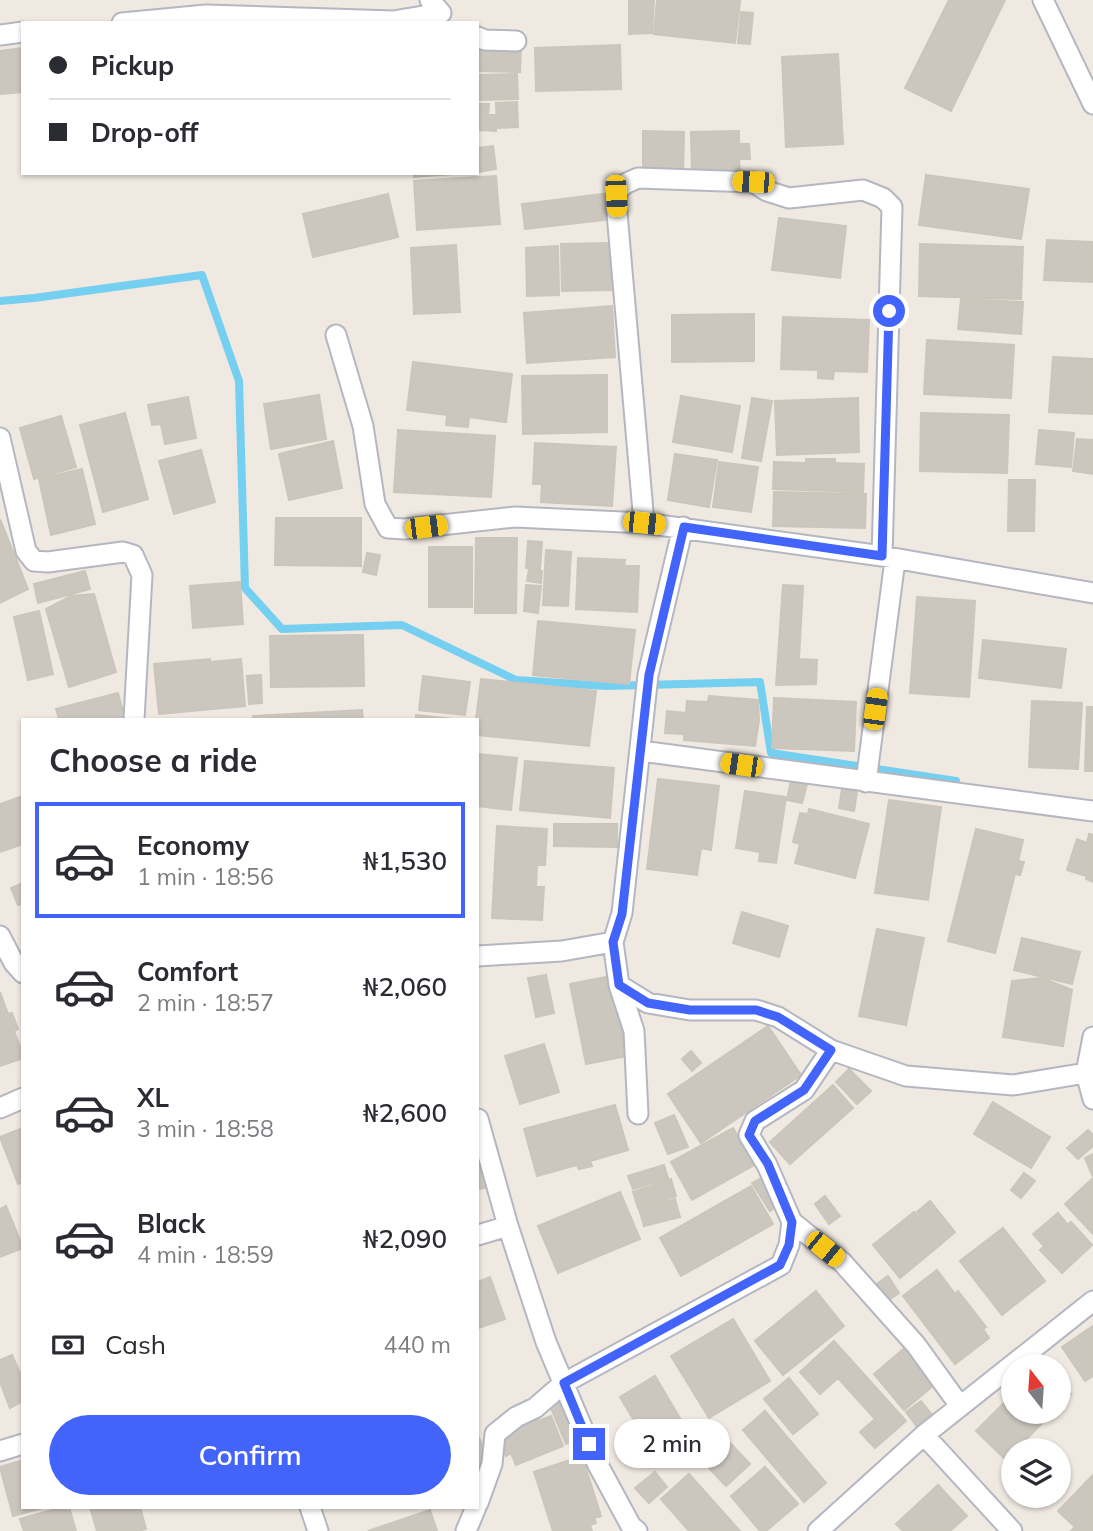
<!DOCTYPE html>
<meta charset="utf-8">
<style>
:root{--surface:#fff;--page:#f2f2f3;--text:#2b2b33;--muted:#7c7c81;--line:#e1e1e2;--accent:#4264fb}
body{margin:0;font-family:Mulish,sans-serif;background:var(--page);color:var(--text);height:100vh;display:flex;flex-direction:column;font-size:26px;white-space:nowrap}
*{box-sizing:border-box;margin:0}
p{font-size:23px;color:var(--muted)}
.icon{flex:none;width:38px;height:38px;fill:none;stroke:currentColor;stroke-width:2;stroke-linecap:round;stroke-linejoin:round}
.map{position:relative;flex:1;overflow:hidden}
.side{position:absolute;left:21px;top:718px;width:458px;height:791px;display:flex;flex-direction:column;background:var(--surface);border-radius:0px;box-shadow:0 2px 5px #0004}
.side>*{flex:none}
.hud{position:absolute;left:21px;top:21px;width:458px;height:154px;border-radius:0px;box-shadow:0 2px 5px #0004;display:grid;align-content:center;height:154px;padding:0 28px;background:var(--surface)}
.needle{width:46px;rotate:343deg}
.buttons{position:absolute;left:1001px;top:1354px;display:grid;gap:14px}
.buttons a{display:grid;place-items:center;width:70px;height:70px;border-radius:50%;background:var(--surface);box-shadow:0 2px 5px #0004;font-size:35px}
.end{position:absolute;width:32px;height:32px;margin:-16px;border:9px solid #4264fb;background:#fff;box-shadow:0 0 0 4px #fff}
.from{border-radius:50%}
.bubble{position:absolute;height:49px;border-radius:24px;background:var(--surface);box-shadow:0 2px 5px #0004;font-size:23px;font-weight:600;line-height:49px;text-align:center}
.car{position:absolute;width:21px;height:42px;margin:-21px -10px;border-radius:9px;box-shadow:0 0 5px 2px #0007;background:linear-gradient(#f5c518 24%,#345 0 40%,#f5c518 0 76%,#345 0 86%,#f5c518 0)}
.hud b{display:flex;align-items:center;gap:24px;height:66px;font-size:26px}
.hud b+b{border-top:2px solid var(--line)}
.hud i{width:18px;height:18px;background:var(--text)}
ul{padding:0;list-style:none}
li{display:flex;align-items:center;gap:21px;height:116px;margin:0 14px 10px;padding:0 14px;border:4px solid transparent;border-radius:0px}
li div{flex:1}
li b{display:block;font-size:26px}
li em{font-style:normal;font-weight:600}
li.current{border-color:var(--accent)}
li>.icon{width:63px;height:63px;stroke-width:1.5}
h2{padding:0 28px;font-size:32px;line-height:84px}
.pay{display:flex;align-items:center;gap:18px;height:77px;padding:0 28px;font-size:26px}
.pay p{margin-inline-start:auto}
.primary-button{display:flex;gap:14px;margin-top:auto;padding:14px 28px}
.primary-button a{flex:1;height:80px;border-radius:42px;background:var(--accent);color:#fff;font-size:28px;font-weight:600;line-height:80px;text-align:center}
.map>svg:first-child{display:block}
</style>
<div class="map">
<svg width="1093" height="1531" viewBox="0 0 1093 1531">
<rect width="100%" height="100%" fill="#efe9e1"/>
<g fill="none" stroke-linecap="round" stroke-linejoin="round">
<path stroke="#75cff0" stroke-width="8" d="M0,301L34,298L202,275L239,381L245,588L282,629L402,625L516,680L606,686L760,682L771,753L956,781"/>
</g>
<path fill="#cbc7bf" stroke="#cbc5ba" stroke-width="2" d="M629,0H654L652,33L629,34Z
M657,0L740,1L735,43L654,34Z
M949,0H1005L951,111L905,88Z
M741,12L753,13L750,44L738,43Z
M620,45L621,89L536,91L535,48Z
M478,47H521L520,72L478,71Z
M23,48V92L0,94V51Z
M838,54L843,144L786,147L782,57Z
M517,74L518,99L478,100V75Z
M517,102L518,127L497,128L496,103Z
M478,104H489L488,115H495L496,131L478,130Z
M643,131L684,132L683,175H643Z
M739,131V144H749L750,159H739L740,173L692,174L691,132Z
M493,146L496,169L478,172V148Z
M414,173H468L414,177Z
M926,175L1029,189L1021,239L919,225Z
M496,176L500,224L417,230L414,181Z
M609,193L612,219L525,229L522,204Z
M388,194L398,237L313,257L303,214Z
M779,218L846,226L840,278L772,270Z
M1047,240L1093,242V282L1044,280Z
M610,243L611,290L562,291L561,244Z
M920,244L1023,247L1021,299L919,296Z
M456,245L460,312L414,314L411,248Z
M558,246L559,295L527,296L526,248Z
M961,299L1023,302L1021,334L958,329Z
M612,306L615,357L527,363L524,313Z
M754,314V361L672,362V315Z
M783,317L869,320L867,372L834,371L833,379L818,378V370L781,369Z
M927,340L1014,345L1011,398L924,394Z
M1053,357L1093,359V414L1049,412Z
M413,362L512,374L506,422L469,417L468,427L446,425L447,415L407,410Z
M607,375V432L523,434L522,376Z
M319,395L326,439L271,449L264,404Z
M681,396L740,406L732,452L673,442Z
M188,397L196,438L165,444L161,424L152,425L148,405Z
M752,398L772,401L761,461L742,458Z
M858,398L859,452L777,455L775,401Z
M125,413L148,499L103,512L80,425Z
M921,413L1009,415L1007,473L920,471Z
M61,416L76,467L34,479L20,428Z
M398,430L495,436L491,497L394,492Z
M1039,430L1074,433L1071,467L1036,464Z
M1077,439L1093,440V474L1073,471Z
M333,441L342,488L289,500L279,454Z
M535,443L616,447L612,506L541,502L542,484H533Z
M201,450L215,502L174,514L159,461Z
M675,454L717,460L709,507L668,500Z
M806,459H835V463L864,464L863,492L773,489L774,462L806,463Z
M719,462L758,467L751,512L713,507Z
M82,469L95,524L51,535L39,479Z
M1009,480H1035L1034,531H1008Z
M774,492L866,494L865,528L773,526Z
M276,518H361V566L275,565Z
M0,519L28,589L0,603Z
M476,538H517L516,613H475Z
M528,541L542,542L540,569L526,568Z
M429,547H472V607H429Z
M546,550L571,552L568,606L543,605Z
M367,553L380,555L376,575L363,572Z
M578,558L625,560L624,566H639L637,612L576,609Z
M529,569L542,571L541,583L527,581Z
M85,571L90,589L38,603L34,584Z
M240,582L243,624L193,628L190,586Z
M526,585L541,586L538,613L524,611Z
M783,585L803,586L799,659L817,660L816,684L776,685Z
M94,594L116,672L69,687L46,609L71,596Z
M917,597L975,601L969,697L910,693Z
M39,611L53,674L28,680L14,617Z
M538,621L635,630L629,684L533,675Z
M363,635L364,686L271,687L270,636Z
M983,640L1066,649L1061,688L979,678Z
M210,659V662L241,659L245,706L159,714L154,664Z
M261,675L262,703L249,704L247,676Z
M423,676L470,682L465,715L419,710Z
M481,679L596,691L589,746L478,735L476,719Z
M118,693L125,719H59L56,709Z
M709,696L758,700L759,720L755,746L684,740V734L665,733L667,711L686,713L687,701L708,702Z
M774,698L856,702L854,751L772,748Z
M1032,701L1082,703L1078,769L1029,767Z
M1087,707H1093V771H1085Z
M362,710L363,719H253V716Z
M416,715L453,719H416Z
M478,754L517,758L511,810L478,806Z
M525,761L614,768L610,818L520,810Z
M658,779L719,786L711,850L701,848L697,875L647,869Z
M791,780L807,784L802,803L787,800Z
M842,789L857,792L854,811L839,808Z
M745,791L786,797L776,863L759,861L760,852L736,848Z
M23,796V844L0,852V804Z
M889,800L941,807L928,900L875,893Z
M809,809L869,824L855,878L795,863L800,844L793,842L800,813L808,814Z
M554,824H617V847L554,846Z
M497,826L547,829L545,865H537L536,887H544L542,920L492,918Z
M976,829L1023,840L1018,861L1024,862L1020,875L1015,874L995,953L948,941Z
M1089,834L1093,835V853L1086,876L1067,870L1077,839L1087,843Z
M1093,856V882L1086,879Z
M23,883V903L18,905L11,888Z
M742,912L788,926L779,957L733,943Z
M877,929L924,938L906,1025L859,1016Z
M1022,938L1080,952L1072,984L1014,970Z
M546,975L554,1013L536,1017L528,978Z
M611,976L627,1056L586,1064L570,984Z
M1042,978L1072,990L1063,1046L1003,1037L1012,981Z
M0,992L8,1014L12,1013L18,1029L14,1031L23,1055V1058L0,1066Z
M768,1026L801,1075L701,1143L668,1094Z
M544,1044L559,1092L520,1104L505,1056Z
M691,1051L701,1063L692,1071L682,1059Z
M849,1069L871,1091L857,1104L836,1082Z
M833,1085L853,1108L790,1164L770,1142Z
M993,1102L1050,1137L1031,1168L974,1134Z
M615,1105L628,1150L590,1161L592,1166L579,1169L577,1165L537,1176L524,1129Z
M674,1115L688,1147L668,1154L655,1123Z
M23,1128V1182L18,1184L0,1137Z
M733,1128L754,1165L692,1200L671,1162Z
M1088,1130L1093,1135V1146L1078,1159L1067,1148Z
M478,1135L486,1188L478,1189Z
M1093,1154V1177L1085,1158Z
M664,1165L668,1178L633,1189L628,1176Z
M1024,1173L1035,1181L1021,1198L1011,1190Z
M763,1177L780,1204L770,1211L752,1183Z
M671,1179L676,1196L638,1208L633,1192Z
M1092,1179L1093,1180V1234L1065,1204Z
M751,1186L773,1224L681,1276L660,1238Z
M620,1192L640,1239L558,1273L538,1226Z
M825,1196L840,1216L829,1224L815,1204Z
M675,1199L680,1217L644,1226L639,1209Z
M930,1201L955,1232L942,1243L917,1212Z
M6,1206L23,1248L0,1257V1209Z
M914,1212L941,1244L900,1278L873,1245Z
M1058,1213L1067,1224L1043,1245L1033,1234Z
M1071,1222L1092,1245L1062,1273L1040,1250Z
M1003,1228L1045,1281L1002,1315L960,1261Z
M937,1270L955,1294L958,1291L986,1327L983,1329L989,1338L955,1364L903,1296Z
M888,1276L899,1293L886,1302L874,1286Z
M490,1277L505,1319L478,1328V1282Z
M816,1291L844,1326L783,1375L755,1341Z
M733,1319L770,1381L709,1418L671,1356Z
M1093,1326V1376L1085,1381L1062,1347Z
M834,1341L906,1421L875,1448L860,1432L875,1419L838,1378L820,1394L800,1372Z
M907,1346L938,1382L904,1410L874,1374Z
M12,1355L23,1380V1401L10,1408L0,1382V1360Z
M655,1376L691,1437L656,1457L620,1397Z
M789,1378L818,1414L793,1434L764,1399Z
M1059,1382L1071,1394L1059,1407Z
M1013,1394V1412H1053L1006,1460L976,1431Z
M564,1400L580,1438L566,1444L550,1406Z
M921,1401L933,1416L918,1428L906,1412Z
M765,1411L826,1483L804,1502L743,1430Z
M535,1413L538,1421L551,1416L563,1446L516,1465L511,1453L506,1456L498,1438L519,1429L516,1421Z
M478,1436L490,1461L478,1467Z
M730,1443L750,1464L726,1486L706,1465Z
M582,1456L601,1516L594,1518L596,1523L590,1525L592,1531H553L534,1472Z
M23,1460V1507H46L13,1516L0,1467Z
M765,1467L798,1504L766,1531H760L731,1496Z
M655,1472L667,1487L649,1503L635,1488Z
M689,1474L740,1531H689L661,1499Z
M1093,1475V1531H1071L1075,1527L1058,1511Z
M938,1485L967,1516L950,1531H903L896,1524Z
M63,1507H69L76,1531H24L20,1519Z
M90,1507H140L146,1529L138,1531H97Z
M430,1510L437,1531H368Z"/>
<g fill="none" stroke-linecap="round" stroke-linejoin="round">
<g stroke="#b4b7c1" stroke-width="23">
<path id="street" d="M1043,0L1093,104
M122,23L206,15L393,21L441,13L430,0
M0,35L23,32
M478,37L485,40L516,41
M336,335L363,426L375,504L388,528L404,529L515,517L644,523L882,556L1093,593
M0,438L26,551L34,561L48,562L123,552L133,555L142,575L134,719
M644,523L617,213C615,190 616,187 638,178L753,182L767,191L789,198L863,190L883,198L892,207L882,556
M641,751L1093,811
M866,782L895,560
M0,936L14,963L23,973
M478,956L562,951L613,942
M619,985L648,1003L690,1010H756L778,1017L831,1050L906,1076L1013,1085L1086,1073
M1093,1037L1086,1073L1093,1099
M831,1050L804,1090L755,1121L749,1135L767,1165L792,1222L842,1262L916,1345L960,1406
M0,1108L23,1098
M638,1114L634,1031L619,985L613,942L622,913L648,675L683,527
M478,1119L508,1226L546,1342L598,1465L631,1526L637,1531
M478,1235L508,1226
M924,1435L1012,1531
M0,1451L23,1444
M478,1503L492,1464L495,1434L516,1417L535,1408L564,1383L781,1265L789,1245L792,1222
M310,1507L318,1531
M466,1531L476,1507
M818,1531L924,1435L1093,1301"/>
</g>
<use href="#street" stroke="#fff" stroke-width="19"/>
</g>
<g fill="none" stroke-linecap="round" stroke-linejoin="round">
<path stroke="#4264fb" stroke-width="9" d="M589,1444L564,1383L780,1265L789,1245L792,1222L768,1164L749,1135L755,1121L804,1090L831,1050L778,1017L756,1010H690L648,1003L619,985L613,942L622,914L649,675L684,527L882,556L889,311"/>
</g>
</svg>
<div class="buttons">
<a><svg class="needle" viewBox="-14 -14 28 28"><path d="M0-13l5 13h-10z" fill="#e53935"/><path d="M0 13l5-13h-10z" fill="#7c7c81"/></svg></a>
<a><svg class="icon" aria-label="layers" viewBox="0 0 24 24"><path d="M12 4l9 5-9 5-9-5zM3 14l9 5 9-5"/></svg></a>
</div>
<i class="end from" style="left:889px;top:311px"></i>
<i class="end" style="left:589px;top:1444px"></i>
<div class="bubble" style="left:614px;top:1419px;width:116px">2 min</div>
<i class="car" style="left:753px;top:182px;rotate:272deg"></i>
<i class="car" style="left:616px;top:196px;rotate:177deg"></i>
<i class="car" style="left:644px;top:523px;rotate:96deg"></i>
<i class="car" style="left:426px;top:527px;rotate:83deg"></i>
<i class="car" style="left:875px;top:709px;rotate:8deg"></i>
<i class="car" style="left:741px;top:765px;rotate:278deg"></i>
<i class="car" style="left:825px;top:1249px;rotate:129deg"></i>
<div class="hud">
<b><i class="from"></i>Pickup</b>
<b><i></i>Drop-off</b>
</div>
<section class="side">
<h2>Choose a ride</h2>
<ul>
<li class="current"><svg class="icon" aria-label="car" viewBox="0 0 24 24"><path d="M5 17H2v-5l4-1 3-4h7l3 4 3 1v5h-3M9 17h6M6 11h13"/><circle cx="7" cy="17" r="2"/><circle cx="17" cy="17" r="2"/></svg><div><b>Economy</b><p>1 min · 18:56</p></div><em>₦1,530</em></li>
<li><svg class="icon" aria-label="car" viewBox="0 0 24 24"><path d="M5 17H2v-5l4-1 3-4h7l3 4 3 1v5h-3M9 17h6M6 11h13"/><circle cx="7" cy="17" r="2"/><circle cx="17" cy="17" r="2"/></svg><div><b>Comfort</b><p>2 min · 18:57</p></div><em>₦2,060</em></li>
<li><svg class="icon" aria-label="car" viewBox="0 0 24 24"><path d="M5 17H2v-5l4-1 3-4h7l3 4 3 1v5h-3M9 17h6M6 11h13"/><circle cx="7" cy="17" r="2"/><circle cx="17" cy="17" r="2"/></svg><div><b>XL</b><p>3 min · 18:58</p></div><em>₦2,600</em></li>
<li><svg class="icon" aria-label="car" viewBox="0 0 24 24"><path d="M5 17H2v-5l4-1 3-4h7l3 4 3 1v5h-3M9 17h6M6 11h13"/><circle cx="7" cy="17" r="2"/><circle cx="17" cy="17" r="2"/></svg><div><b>Black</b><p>4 min · 18:59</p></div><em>₦2,090</em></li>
</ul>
<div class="pay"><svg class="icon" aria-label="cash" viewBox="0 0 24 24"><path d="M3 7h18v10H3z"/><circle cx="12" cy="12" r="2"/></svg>Cash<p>440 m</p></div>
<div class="primary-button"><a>Confirm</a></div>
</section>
</div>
